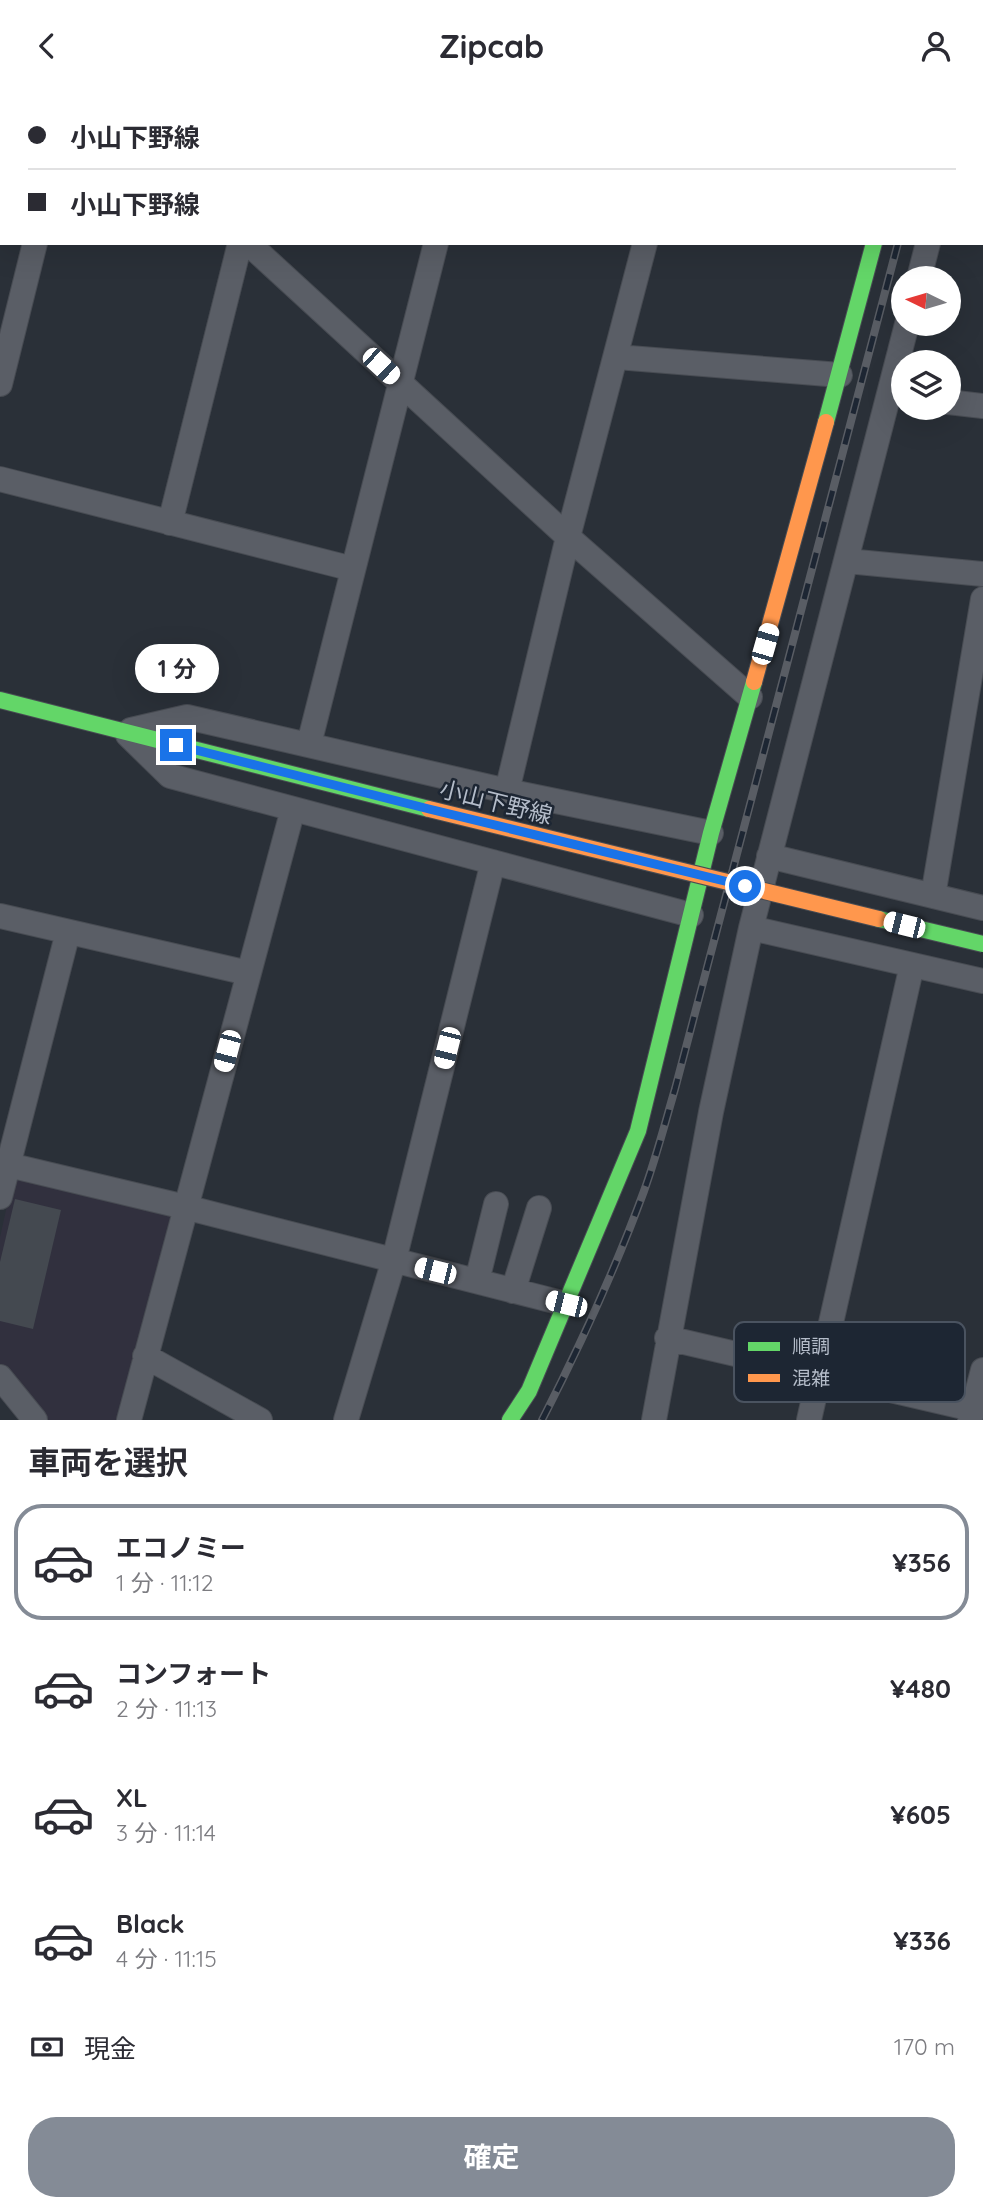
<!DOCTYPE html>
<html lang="ja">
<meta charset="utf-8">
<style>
:root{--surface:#fff;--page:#f2f2f3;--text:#2b2b33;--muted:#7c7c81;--line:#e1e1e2;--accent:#848b96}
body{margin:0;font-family:Quicksand,"Noto Sans JP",sans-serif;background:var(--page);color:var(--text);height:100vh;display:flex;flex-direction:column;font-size:26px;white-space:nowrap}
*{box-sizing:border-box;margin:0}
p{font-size:23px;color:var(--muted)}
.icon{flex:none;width:38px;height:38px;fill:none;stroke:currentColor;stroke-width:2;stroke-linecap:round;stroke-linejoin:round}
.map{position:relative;height:1329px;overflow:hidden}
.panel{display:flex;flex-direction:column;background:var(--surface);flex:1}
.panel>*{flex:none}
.top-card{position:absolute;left:0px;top:0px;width:984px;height:154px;box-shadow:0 7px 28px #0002;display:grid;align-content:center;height:154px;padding:0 28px;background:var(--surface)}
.needle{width:46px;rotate:275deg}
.buttons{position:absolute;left:891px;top:175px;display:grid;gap:14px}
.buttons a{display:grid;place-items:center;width:70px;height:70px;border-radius:50%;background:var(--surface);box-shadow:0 7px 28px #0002;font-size:35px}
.end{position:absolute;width:32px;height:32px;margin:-16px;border:9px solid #1a73e8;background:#fff;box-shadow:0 0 0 4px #fff}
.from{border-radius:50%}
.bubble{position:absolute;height:49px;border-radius:24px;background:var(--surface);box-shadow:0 7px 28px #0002;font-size:23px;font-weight:700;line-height:49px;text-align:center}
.car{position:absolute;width:21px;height:42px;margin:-21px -10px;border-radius:9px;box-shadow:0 0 5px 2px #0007;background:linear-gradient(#fff 24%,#345 0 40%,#fff 0 76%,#345 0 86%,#fff 0)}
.top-card b{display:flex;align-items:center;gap:24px;height:66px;font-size:26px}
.top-card b+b{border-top:2px solid var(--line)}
.top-card i{width:18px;height:18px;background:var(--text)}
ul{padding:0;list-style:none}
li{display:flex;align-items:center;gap:21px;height:116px;margin:0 14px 10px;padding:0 14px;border:4px solid transparent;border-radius:28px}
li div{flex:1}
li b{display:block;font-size:26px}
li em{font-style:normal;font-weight:700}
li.selected{border-color:var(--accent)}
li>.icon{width:63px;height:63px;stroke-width:1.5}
h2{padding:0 28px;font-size:32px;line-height:84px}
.pay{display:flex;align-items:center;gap:18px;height:77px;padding:0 28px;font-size:26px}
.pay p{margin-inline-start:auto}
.cta{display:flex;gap:14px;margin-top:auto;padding:14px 28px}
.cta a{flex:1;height:80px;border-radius:28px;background:var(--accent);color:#fff;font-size:28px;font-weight:700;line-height:80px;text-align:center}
header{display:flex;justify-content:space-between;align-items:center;height:91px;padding:0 28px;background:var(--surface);font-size:32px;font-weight:700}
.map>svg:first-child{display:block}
</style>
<header><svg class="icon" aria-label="back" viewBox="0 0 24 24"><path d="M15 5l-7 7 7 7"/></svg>Zipcab<svg class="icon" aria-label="person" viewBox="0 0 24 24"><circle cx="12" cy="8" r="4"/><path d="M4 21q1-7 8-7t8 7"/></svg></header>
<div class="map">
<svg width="983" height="1329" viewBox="0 0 983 1329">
<rect width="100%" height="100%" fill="#2a3038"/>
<path fill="#31303e" d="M14,1083L175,1120L121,1329H44L0,1274V1146Z"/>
<path fill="#273a3e" d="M80,0H269L80,2Z"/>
<path fill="#444950" d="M15,1108L61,1119L33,1238L0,1230V1171Z"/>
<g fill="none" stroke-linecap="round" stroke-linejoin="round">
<g stroke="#484c53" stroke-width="26">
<path id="street" d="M731,0L738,2
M73,2V0
M277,2L278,0
M473,2L474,0
M681,2L682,0
M913,2L914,0
M968,2V0
M0,70H2
M248,152L568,446L750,606
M919,187L928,152
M617,266L840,284
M0,293L35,152
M948,311L983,315
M0,388L353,478
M170,432L240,152
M847,470L983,483
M131,639L187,626L507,700L711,742
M128,644L170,685L691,824
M309,653L436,152
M507,700L568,446L645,152
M769,765L983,817
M933,805L983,508
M0,825L248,882
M751,837L983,890
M0,1072L185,1116L566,1213
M0,1106L68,841
M477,1190L496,1113
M513,1200L539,1117
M667,1247L972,1318
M145,1265L260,1329
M0,1286L35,1329
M129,1329L293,718
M346,1329L394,1169L493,771
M654,1329L711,1021L751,837L907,233
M809,1329L912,874
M970,1329L983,1279"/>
</g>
<g stroke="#484c53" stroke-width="18">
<path id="fast" d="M826,331L874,152
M0,609L429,718
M510,1329L529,1300L638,1040L711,742L754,591"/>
</g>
<g stroke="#484c53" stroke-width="18">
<path id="slow" d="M754,591L826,331"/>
</g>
<use href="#street" stroke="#5a5e66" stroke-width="24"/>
<use href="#fast" stroke="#63d668" stroke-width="16"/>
<use href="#slow" stroke="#ff974d" stroke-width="16"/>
<g stroke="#595d64" stroke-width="8">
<path id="rail" d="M937,2L938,0
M542,1329C580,1255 615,1179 644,1100C656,1067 665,1032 675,998L898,152"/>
</g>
<use href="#rail" stroke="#1d2633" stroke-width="5" stroke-dasharray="16" stroke-linecap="butt"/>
<g stroke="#484c53" stroke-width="18" stroke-linecap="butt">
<path id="fast-bridge" d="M879,828L983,853"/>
</g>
<g stroke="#484c53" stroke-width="18" stroke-linecap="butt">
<path id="slow-bridge" d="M429,718L879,828"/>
</g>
<use href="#fast-bridge" stroke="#63d668" stroke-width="16"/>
<use href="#slow-bridge" stroke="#ff974d" stroke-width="16"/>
</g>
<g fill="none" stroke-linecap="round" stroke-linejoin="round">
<path stroke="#1a73e8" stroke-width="9" d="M176,654L429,718L745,795"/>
</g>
<g text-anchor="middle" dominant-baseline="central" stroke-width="5" stroke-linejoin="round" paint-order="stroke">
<g font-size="23" fill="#b4bcc9" stroke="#1d2633">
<text transform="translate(496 711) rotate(14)">小山下野線</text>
</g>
</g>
<rect x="734" y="1231" width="231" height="80" rx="10" fill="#1d2633" stroke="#4a5360" stroke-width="2"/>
<rect x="748" y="1251" width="32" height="9" fill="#63d668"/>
<rect x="748" y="1283" width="32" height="8" fill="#ff974d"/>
<g font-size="19" fill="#b4bcc9">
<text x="792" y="1262">順調</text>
<text x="792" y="1294">混雑</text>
</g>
</svg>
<div class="buttons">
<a><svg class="needle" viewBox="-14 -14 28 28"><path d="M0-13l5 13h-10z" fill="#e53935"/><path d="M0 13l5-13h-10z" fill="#7c7c81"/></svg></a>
<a><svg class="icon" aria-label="layers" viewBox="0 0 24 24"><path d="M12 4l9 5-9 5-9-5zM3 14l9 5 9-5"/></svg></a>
</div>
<i class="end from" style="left:745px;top:795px"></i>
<i class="end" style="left:176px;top:654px"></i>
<div class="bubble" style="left:135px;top:553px;width:84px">1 分</div>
<i class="car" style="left:381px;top:275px;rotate:133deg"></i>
<i class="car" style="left:765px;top:553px;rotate:16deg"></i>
<i class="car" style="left:904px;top:834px;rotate:284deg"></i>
<i class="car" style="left:447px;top:957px;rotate:194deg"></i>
<i class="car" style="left:227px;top:960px;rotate:195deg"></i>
<i class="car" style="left:435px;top:1180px;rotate:284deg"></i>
<i class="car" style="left:566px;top:1213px;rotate:284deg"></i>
<div class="top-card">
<b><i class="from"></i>小山下野線</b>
<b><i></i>小山下野線</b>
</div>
</div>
<section class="panel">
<h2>車両を選択</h2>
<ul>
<li class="selected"><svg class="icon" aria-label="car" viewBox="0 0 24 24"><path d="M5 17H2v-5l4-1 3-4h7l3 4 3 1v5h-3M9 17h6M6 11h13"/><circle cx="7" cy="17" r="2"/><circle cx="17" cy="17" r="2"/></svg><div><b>エコノミー</b><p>1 分 · 11:12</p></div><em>¥356</em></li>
<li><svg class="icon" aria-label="car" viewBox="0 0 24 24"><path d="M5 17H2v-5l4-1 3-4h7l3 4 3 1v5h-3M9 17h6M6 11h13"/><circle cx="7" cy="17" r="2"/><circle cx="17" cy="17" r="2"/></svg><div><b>コンフォート</b><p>2 分 · 11:13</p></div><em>¥480</em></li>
<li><svg class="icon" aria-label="car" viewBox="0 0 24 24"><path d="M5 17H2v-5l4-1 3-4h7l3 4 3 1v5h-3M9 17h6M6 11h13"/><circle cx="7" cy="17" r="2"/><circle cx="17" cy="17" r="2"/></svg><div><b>XL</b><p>3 分 · 11:14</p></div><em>¥605</em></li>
<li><svg class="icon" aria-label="car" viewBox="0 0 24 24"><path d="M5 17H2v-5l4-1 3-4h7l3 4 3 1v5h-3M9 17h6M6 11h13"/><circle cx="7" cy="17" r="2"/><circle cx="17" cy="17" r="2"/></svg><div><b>Black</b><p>4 分 · 11:15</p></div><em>¥336</em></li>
</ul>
<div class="pay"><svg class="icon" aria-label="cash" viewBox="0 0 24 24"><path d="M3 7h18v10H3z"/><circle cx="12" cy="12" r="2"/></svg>現金<p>170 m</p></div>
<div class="cta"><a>確定</a></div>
</section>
